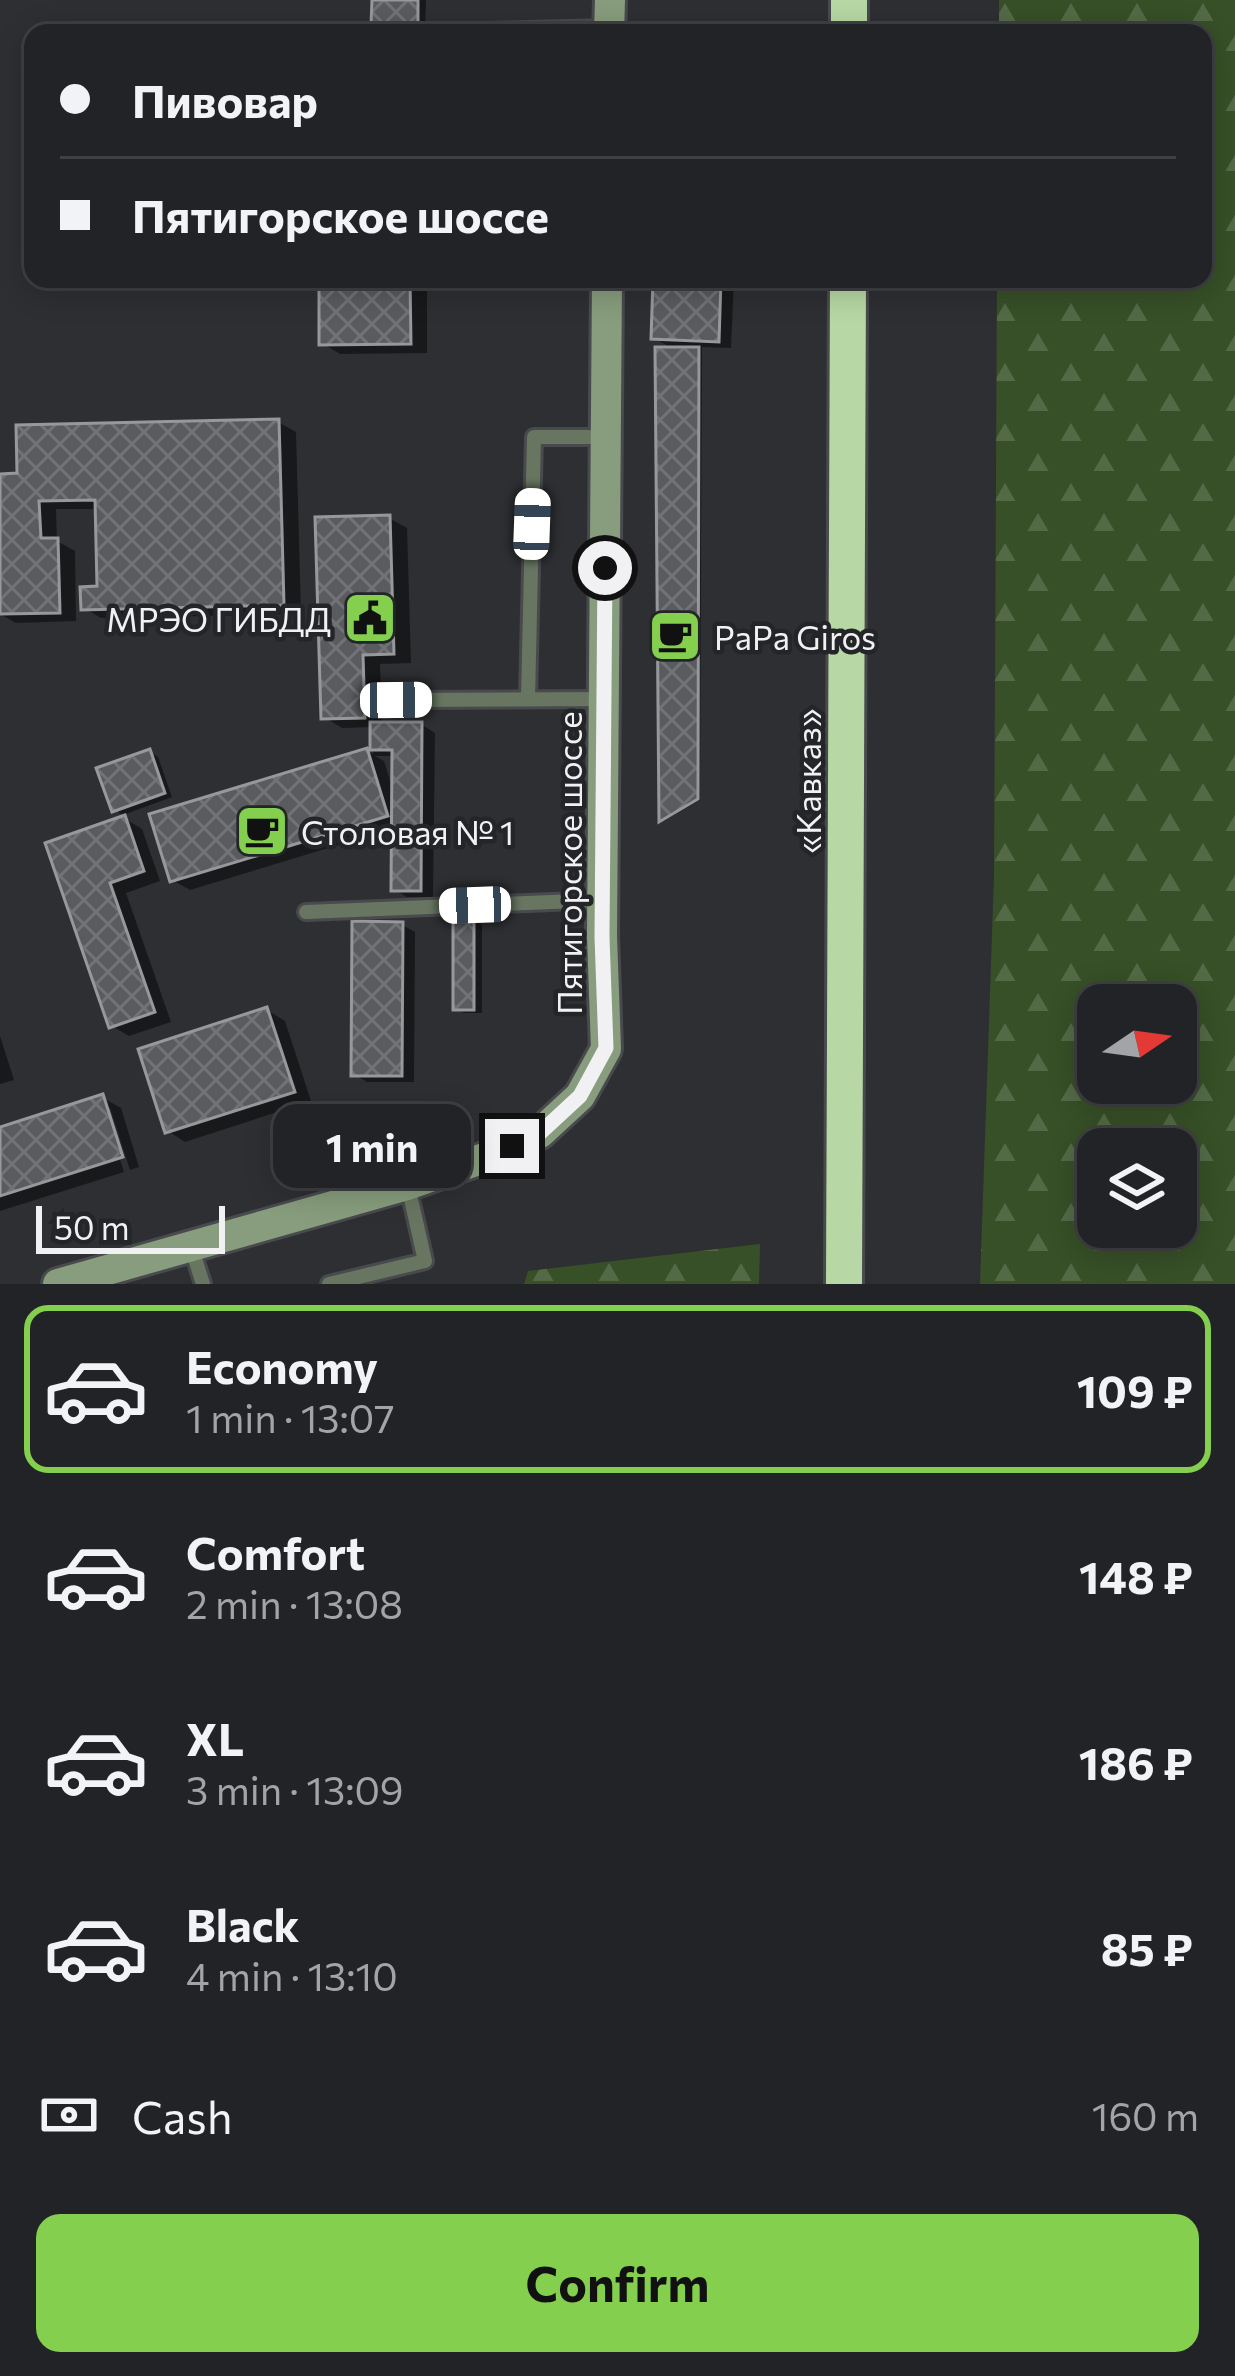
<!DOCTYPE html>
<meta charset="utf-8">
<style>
:root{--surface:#222326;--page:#2e2f32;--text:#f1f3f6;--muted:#a2a4a7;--line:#3f4043;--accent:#84cf4d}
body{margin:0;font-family:Commissioner,sans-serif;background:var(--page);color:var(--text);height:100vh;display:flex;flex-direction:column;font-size:45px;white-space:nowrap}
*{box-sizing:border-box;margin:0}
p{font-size:39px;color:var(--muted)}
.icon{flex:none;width:66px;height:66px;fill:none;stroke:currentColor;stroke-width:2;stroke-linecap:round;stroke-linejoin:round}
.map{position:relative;height:1284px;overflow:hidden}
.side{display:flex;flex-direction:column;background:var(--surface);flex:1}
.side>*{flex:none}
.top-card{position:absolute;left:24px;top:24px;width:1188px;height:264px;border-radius:24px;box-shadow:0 6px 30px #0003,0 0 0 3px var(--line);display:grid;align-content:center;height:264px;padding:0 36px;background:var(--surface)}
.needle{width:78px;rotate:77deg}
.tools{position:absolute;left:1077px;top:984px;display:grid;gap:24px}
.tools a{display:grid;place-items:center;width:120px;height:120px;border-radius:24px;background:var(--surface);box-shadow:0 6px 30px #0003,0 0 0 3px var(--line);font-size:60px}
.scale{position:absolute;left:36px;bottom:30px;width:189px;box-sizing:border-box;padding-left:12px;border:6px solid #f1f1f4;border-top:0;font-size:33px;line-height:42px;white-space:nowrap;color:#f1f1f4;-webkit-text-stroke:9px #242528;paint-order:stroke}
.end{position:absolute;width:54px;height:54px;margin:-27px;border:15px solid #f1f1f4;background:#111;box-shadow:0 0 0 6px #111}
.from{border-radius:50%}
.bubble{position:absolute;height:84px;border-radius:24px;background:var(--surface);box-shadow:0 6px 30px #0003,0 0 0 3px var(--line);font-size:39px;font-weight:700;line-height:84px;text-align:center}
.car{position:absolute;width:36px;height:72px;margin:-36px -18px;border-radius:15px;box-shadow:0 0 9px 3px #0007;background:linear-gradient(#fff 24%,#345 0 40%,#fff 0 76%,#345 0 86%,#fff 0)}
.top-card b{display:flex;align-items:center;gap:42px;height:114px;font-size:45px}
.top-card b+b{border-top:3px solid var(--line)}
.top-card i{width:30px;height:30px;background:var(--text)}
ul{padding:21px 0 0;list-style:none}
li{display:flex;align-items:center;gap:36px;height:168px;margin:0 24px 18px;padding:0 12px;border:6px solid transparent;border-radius:24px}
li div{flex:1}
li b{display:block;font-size:45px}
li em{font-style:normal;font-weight:700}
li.selected{border-color:var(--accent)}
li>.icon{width:108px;height:108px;stroke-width:1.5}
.pay{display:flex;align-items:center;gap:30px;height:132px;padding:0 36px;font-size:45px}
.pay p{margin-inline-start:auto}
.primary-button{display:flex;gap:24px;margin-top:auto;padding:24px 36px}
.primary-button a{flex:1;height:138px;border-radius:24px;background:var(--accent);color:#111;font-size:48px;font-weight:700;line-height:138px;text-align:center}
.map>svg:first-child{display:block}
</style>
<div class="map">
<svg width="1235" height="1284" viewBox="0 0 1235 1284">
<defs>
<pattern id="forest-firs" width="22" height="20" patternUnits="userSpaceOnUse" patternTransform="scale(3)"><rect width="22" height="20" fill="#375027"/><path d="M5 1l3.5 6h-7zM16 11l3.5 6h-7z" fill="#546a47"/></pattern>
<pattern id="building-cross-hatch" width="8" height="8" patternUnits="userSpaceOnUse" patternTransform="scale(3)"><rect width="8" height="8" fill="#595b5e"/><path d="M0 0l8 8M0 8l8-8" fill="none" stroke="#717376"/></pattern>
</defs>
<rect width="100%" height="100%" fill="#2e2f32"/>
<path fill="url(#forest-firs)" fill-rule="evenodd" d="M999,0H1235V1284H980L994,877L997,279H1203V33H999ZM1098,1005H1176V1083H1098ZM1098,1149H1176V1227H1098Z
M760,1244L759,1284H524L528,1271Z"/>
<path fill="#0007" fill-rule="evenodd" d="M375,0H426L425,29L382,28L374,23Z
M322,279H427V353L340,354L322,343Z
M656,279H734L731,348L702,347L700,800L664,821L675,350L654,338Z
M278,422L296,432L301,614L101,618L84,608L100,589L98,509H56L57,541L75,551L76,621L16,623L0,614V477Z
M389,518L407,528L411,663L380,664L382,725H422L435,733L433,897H407L394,889V828L190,890L172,880L367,751L373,754V727L342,728L324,717ZM375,756H395L393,790L384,761Z
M150,752L158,757L172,797L123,815L115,810Z
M124,818L142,829L160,881L126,893L171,1022L129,1036L112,1026L49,845Z
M473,920L482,925V1013H464L456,1008Z
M402,925L415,932L414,1082H367L354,1074Z
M267,1010L285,1021L311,1101L185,1142L168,1131Z
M0,1036L14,1080L0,1084Z
M103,1098L121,1108L139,1167L130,1170L110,1108H104L124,1172L0,1211V1130Z"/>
<path fill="url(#building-cross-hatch)" stroke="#97989c" stroke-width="3" d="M372,0H418V26L371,25Z
M319,279H410L411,344L319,345Z
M653,279H721L719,342L651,339Z
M655,347H699L698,799L659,822Z
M279,419L284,605L81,610L80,587L97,586L95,500L39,501L41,538H58L60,613L0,614V474L17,473L16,425Z
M390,515L394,654L363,655L365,718L321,719L315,517Z
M370,722H422L421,891H391L392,750H370Z
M367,748L388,816L170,882L149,814Z
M150,749L165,793L112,812L96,768Z
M125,815L144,871L110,883L155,1012L109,1028L45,843Z
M453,917H474V1010H453Z
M352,921L403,922L402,1076H351Z
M267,1007L295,1092L165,1133L138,1049Z
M103,1094L123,1157L0,1196V1127Z"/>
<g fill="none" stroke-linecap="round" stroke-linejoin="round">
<g stroke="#494a4d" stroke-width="20">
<path id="lane" d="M406,33L609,28
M528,698L534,437H606
M396,700L604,699
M306,912L602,900
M191,1246L203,1284
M329,1284L425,1261L408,1186"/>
</g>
<g stroke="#494a4d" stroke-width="36">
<path id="secondary" d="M609,33L610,0
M58,1284L407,1185L484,1158L540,1133L580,1096L606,1049L602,936L607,279"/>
</g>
<g stroke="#494a4d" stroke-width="42">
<path id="highway" d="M849,33V0
M844,1284L848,279"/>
</g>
<use href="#lane" stroke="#687661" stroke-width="14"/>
<use href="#secondary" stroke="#889d7d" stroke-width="30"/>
<use href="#highway" stroke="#b7d8a4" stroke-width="36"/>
</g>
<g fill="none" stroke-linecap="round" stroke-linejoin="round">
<path stroke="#f1f1f4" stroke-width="15" d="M512,1146L540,1133L580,1096L606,1048L602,937L605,568"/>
</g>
<defs>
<g id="civic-square" transform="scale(2.7)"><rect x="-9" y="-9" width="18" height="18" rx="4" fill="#84cf4d" stroke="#242528"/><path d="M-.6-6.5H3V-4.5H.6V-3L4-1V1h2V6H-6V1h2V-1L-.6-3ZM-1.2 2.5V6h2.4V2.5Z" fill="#111"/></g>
<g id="cafe-square" transform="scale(2.7)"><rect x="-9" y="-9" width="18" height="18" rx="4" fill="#84cf4d" stroke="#242528"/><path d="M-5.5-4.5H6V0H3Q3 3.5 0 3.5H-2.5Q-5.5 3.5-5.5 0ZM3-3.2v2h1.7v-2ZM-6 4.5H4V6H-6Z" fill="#111"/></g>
</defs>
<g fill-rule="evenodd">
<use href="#civic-square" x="370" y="618"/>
<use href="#cafe-square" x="675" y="636"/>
<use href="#cafe-square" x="262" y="831"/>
</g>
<g text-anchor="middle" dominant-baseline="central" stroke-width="9" stroke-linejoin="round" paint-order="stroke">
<g font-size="33" fill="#f1f1f4" stroke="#242528" text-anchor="start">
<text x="331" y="618" text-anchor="end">МРЭО ГИБДД</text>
<text x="714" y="636">PaPa Giros</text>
<text x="301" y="831">Столовая № 1</text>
</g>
<g font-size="33" fill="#f1f1f4" stroke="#242528">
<text transform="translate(807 781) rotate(-90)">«Кавказ»</text>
<text transform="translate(568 863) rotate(-90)">Пятигорское шоссе</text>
</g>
</g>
</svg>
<div class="tools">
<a><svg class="needle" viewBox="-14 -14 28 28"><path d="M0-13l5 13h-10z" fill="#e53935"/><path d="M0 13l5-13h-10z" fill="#a2a4a7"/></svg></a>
<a><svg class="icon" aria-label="layers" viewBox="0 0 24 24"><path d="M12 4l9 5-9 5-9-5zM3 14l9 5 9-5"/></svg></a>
</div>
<div class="scale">50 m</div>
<i class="end from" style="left:605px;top:568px"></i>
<i class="end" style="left:512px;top:1146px"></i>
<div class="bubble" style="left:273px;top:1104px;width:198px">1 min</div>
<i class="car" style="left:532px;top:524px;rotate:2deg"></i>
<i class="car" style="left:396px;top:700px;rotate:89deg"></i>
<i class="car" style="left:475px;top:905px;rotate:268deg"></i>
<div class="top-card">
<b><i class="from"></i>Пивовар</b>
<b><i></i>Пятигорское шоссе</b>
</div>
</div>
<section class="side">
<ul>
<li class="selected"><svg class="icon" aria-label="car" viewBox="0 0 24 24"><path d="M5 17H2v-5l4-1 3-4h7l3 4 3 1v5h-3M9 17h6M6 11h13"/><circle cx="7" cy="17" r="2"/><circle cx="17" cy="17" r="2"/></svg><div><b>Economy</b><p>1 min · 13:07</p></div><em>109 ₽</em></li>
<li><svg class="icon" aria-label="car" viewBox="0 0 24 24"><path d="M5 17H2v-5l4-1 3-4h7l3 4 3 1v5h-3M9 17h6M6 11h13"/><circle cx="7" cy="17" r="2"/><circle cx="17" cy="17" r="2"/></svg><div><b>Comfort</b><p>2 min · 13:08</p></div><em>148 ₽</em></li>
<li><svg class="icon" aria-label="car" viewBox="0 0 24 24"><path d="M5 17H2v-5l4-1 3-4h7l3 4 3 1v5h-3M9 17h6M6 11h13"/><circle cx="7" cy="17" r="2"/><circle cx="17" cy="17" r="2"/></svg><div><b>XL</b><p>3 min · 13:09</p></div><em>186 ₽</em></li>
<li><svg class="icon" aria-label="car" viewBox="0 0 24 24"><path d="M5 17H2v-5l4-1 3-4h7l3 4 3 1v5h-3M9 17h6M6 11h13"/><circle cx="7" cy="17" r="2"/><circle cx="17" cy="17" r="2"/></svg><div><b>Black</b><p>4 min · 13:10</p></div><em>85 ₽</em></li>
</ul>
<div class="pay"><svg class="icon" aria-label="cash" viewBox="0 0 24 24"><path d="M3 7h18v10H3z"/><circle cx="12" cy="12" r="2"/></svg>Cash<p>160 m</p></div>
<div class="primary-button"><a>Confirm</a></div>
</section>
